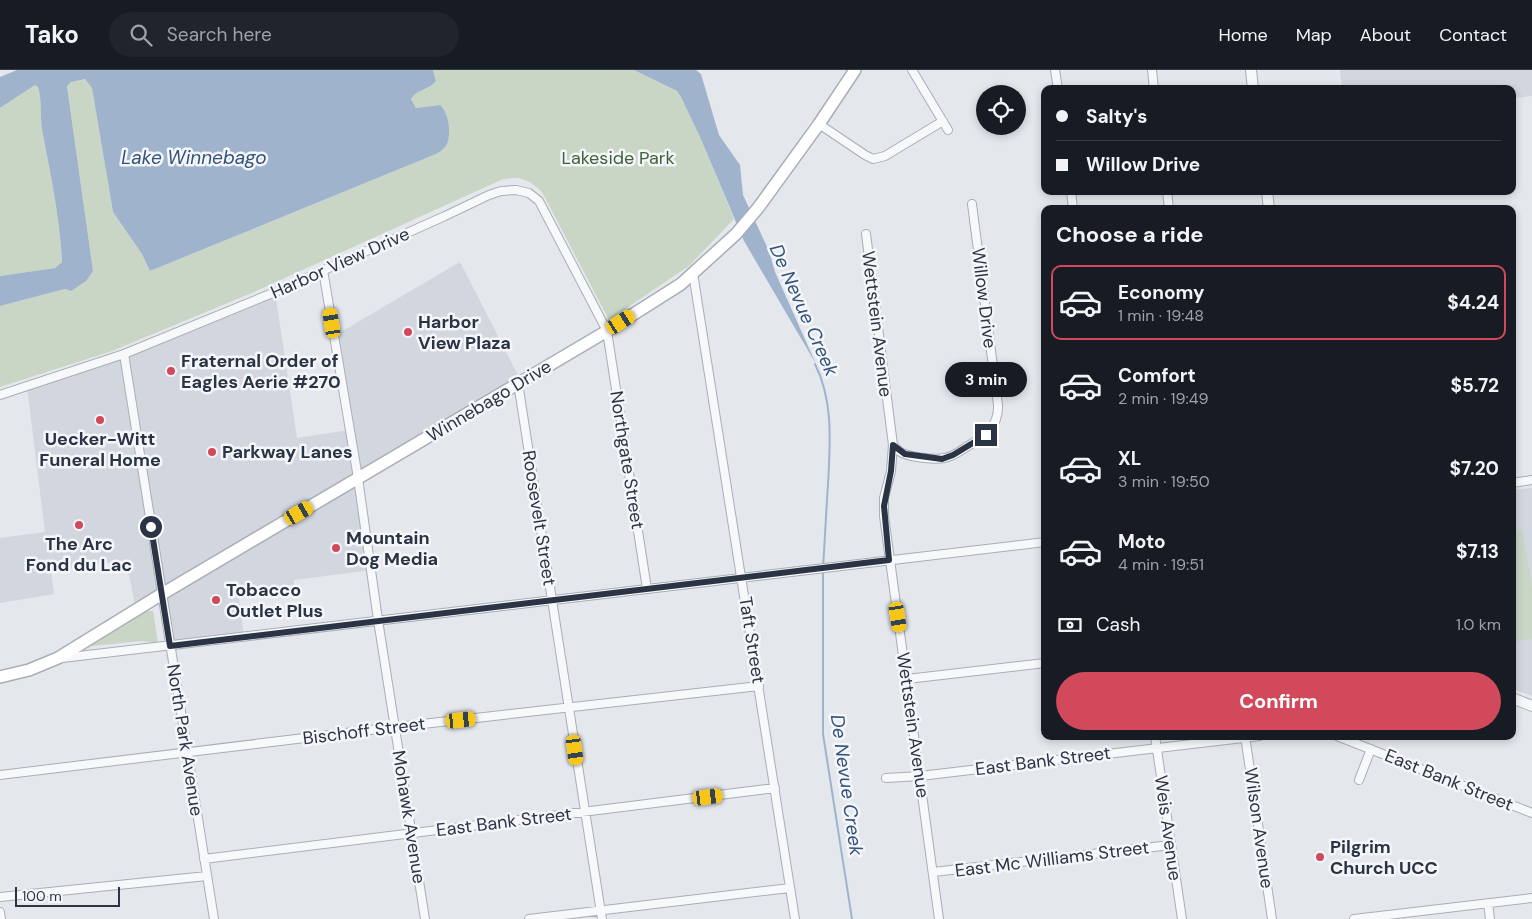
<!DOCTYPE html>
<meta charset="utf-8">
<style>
:root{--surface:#171b24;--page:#20242c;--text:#f1f3f6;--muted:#9ea1a6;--line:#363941;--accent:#d1495b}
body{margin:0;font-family:"DM Sans",sans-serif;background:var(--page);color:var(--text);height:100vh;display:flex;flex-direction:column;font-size:19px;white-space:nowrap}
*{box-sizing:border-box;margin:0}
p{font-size:16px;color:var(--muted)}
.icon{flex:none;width:28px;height:28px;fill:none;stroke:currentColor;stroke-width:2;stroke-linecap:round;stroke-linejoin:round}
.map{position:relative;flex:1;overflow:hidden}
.drawer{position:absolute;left:1041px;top:135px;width:475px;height:535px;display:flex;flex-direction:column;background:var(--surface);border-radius:10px;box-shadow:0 2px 8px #0003}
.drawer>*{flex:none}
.banner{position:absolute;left:1041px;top:15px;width:475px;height:110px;border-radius:10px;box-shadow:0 2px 8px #0003;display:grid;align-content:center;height:110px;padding:0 15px;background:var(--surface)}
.buttons{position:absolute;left:976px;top:15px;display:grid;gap:10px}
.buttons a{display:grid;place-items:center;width:50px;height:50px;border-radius:50%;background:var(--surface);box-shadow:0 2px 8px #0003;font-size:25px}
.scale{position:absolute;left:15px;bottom:12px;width:105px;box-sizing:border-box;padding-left:5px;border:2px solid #2b3445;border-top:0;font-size:14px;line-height:18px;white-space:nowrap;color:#2b3445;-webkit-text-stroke:4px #f4f6f9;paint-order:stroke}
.end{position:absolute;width:22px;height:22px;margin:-11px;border:6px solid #2b3445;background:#fff;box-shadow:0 0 0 2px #fff}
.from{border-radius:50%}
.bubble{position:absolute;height:35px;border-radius:18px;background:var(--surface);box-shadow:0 2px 8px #0003;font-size:16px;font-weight:700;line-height:35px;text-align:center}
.car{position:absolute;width:15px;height:30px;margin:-15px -8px;border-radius:6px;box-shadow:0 0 4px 1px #0007;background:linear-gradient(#f5c518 24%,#345 0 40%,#f5c518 0 76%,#345 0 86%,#f5c518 0)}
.banner b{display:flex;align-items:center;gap:18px;height:48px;font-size:19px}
.banner b+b{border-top:1px solid var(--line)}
.banner i{width:12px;height:12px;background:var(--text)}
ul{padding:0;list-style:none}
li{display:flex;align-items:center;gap:15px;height:75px;margin:0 10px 8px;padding:0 5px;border:2px solid transparent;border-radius:10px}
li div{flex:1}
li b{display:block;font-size:19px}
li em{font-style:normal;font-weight:700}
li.current{border-color:var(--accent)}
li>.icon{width:45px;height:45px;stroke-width:1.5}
h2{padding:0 15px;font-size:22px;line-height:60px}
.pay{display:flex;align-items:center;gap:12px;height:55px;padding:0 15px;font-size:19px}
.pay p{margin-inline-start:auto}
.cta{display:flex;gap:10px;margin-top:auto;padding:10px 15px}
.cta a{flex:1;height:58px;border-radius:30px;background:var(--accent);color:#fff;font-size:20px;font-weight:700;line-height:58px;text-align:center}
header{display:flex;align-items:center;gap:30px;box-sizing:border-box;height:70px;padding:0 25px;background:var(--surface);border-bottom:1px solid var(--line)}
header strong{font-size:24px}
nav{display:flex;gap:28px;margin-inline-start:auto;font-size:18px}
.search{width:350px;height:45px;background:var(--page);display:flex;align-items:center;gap:12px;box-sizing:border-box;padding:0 18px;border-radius:28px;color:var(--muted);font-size:19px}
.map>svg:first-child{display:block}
</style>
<header>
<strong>Tako</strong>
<div class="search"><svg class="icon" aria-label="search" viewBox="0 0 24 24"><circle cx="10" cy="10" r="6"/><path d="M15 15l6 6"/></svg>Search here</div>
<nav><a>Home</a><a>Map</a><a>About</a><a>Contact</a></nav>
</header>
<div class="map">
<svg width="1532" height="849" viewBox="0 0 1532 849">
<rect width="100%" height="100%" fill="#e4e7ec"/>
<path fill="#d2d6de" d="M1340,0H1532V26L1513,28L1512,19H1342Z
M460,192L521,311L358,408L371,500L294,510V515L267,518L266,515L238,519L244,567L170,576L162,525L136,540L126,490L51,501L54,524L0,533V468L45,462L27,317L78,300L275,222L297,368L349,360L334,266Z
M1532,418V626L1513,619L1512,420Z"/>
<path fill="#c9d6c5" d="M433,0H634L638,2L677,21L681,27L700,67L734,149L689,196L609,250L542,122C529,109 519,105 501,110L254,222L112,281L0,317V236L65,219L71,221L93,201L67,15L71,12L85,9L92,18L113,142L142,184L150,201L436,84L440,35L416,38L411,29C417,19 429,20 436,11Z
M35,15L38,17C42,30 40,45 42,59C50,103 60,147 62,192L55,198L0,206V38Z
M1522,459L1532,517V569L1513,572V460Z
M148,541H153L158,573L141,571L92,576V575Z"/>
<path fill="#9fb4cc" d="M17,0H433L436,11C429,20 417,19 411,29L416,38L440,35C449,43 452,65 446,76C444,79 439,82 436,84L150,201L142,184L113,142L92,18L85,9L71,12L67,16L93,201L86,211L71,221L65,219L0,236V206L55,198L62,192C60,147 50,103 42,59C40,45 42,30 38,17L35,15L0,38V7Z
M634,0H696L701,4L719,65L740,95L743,125L769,181L775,202L816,294L744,171L700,67L681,27L677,21Z"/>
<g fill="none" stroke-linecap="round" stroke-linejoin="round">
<path stroke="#9fb4cc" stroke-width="2" d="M815,294C834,332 830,374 828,415C826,442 825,469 823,497
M823,501V664L852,849"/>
<g stroke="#a9aeb7" stroke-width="10">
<path id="minor" d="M912,0L948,60
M1055,0L1058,19
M1152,0L1154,19
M819,54L865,85L873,89L885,86L943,51
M1071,121L1073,139
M1167,121L1169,139
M866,164L893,375L891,401L884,428V446L939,849
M323,200L358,408L378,550L425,849
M693,203L795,849
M124,284L214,849
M518,313L602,849
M0,325L124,284L275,222L445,146L489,125L501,121L516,120L529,123L539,131L607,261L647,519
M893,375C896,378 898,381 902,383C910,387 935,390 944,388C953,387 960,381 968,376C984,366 999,357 998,335L972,134
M1512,413L1532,410
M62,588L1045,472
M907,609L1045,593
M1155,666L1182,849
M1245,666L1272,849
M1337,666L1532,743
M0,705L387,658L759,616
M886,708L920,706L1260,666
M1359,710L1371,679
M204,789L775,718
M933,802L1171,775
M0,827L207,806
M1488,833L1490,849
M0,842L1,849
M529,849L790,818
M1354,849L1532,828"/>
</g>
<g stroke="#a9aeb7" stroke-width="12">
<path id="tertiary" d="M1251,0L1253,19
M1267,121L1269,139
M1512,628L1532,636"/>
</g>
<g stroke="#a9aeb7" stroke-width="14">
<path id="secondary" d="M0,607L29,600L58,588L162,524L607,261L681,214L736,164L758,138L819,54L855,0"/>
</g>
<use href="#minor" stroke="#f7f8fa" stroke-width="8"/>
<use href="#tertiary" stroke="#f7f8fa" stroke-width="10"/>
<use href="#secondary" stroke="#fff" stroke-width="11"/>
</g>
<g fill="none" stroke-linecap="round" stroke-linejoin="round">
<path stroke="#2b3445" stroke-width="6" d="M151,457L170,576L889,490L884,436L891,401L893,375L905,384L942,389L953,385L986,365"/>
</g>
<g fill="#d1495b" stroke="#f4f6f9" stroke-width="2">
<circle cx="408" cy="262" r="5"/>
<circle cx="171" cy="301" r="5"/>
<circle cx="100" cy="350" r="5"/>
<circle cx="212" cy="382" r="5"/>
<circle cx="79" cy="455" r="5"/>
<circle cx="336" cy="478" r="5"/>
<circle cx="216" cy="530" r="5"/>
<circle cx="1320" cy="787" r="5"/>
</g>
<g text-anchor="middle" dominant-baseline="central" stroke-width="5" stroke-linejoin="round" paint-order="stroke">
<g font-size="18" fill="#3f6138" stroke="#f4f6f9">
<text x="618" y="88">Lakeside Park</text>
</g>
<g font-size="18" fill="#2b3445" stroke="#f4f6f9">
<text transform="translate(340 193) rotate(-24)">Harbor View Drive</text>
<text transform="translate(984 228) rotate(83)">Willow Drive</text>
<text transform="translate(877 254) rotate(83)">Wettstein Avenue</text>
<text transform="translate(489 331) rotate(-31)">Winnebago Drive</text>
<text transform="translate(627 390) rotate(81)">Northgate Street</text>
<text transform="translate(539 448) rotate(81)">Roosevelt Street</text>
<text transform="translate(752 570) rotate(81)">Taft Street</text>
<text transform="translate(913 655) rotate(82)">Wettstein Avenue</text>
<text transform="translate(364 661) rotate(-7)">Bischoff Street</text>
<text transform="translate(185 670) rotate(81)">North Park Avenue</text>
<text transform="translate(1043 691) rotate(-7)">East Bank Street</text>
<text transform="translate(1449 710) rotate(22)">East Bank Street</text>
<text transform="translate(409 747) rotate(81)">Mohawk Avenue</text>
<text transform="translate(504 752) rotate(-7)">East Bank Street</text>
<text transform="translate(1168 758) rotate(82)">Weis Avenue</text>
<text transform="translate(1259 758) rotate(82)">Wilson Avenue</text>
<text transform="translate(1052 789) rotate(-7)">East Mc Williams Street</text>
</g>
<g font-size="18" font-weight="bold" fill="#2b3445" stroke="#f4f6f9" text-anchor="start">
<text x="418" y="252">Harbor<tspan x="418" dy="21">View Plaza</tspan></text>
<text x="181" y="291">Fraternal Order of<tspan x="181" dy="21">Eagles Aerie #270</tspan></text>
<text x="100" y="369" text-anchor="middle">Uecker-Witt<tspan x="100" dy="21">Funeral Home</tspan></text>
<text x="222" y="382">Parkway Lanes</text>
<text x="346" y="468">Mountain<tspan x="346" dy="21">Dog Media</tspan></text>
<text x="79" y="474" text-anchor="middle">The Arc<tspan x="79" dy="21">Fond du Lac</tspan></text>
<text x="226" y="520">Tobacco<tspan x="226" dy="21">Outlet Plus</tspan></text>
<text x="1330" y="777">Pilgrim<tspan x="1330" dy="21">Church UCC</tspan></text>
</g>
<g font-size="19" font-style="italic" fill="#34527a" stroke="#f4f6f9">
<text x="194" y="87">Lake Winnebago</text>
<text transform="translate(804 240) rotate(66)">De Nevue Creek</text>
<text transform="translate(847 715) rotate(82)">De Nevue Creek</text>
</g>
</g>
</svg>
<div class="buttons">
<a><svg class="icon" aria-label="locate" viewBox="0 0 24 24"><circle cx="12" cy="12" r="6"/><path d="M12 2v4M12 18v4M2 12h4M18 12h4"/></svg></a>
</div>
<div class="scale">100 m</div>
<i class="end from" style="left:151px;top:457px"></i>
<i class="end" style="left:986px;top:365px"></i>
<div class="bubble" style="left:945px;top:292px;width:82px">3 min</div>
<i class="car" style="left:621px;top:252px;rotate:58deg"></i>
<i class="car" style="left:332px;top:253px;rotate:351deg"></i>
<i class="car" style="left:299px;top:443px;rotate:60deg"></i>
<i class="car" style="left:898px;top:547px;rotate:171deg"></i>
<i class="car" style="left:461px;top:650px;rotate:84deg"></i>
<i class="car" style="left:575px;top:680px;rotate:172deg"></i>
<i class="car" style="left:708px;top:727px;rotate:83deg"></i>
<div class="banner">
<b><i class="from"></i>Salty's</b>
<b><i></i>Willow Drive</b>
</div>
<section class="drawer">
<h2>Choose a ride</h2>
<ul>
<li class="current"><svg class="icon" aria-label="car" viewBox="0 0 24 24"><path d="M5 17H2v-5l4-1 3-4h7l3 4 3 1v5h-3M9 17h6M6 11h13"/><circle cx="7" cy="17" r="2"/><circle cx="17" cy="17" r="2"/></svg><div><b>Economy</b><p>1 min · 19:48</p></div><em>$4.24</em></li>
<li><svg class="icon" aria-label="car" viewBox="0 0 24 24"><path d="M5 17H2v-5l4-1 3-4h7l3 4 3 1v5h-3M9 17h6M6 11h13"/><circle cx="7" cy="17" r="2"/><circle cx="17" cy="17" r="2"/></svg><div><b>Comfort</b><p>2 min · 19:49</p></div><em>$5.72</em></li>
<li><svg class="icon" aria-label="car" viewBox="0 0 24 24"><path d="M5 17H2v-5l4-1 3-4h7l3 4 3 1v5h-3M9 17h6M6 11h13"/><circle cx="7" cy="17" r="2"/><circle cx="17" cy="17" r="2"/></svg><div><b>XL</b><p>3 min · 19:50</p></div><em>$7.20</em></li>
<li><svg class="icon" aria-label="car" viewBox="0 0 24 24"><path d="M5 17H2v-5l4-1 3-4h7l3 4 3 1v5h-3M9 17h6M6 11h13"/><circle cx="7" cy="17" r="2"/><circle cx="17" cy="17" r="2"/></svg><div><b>Moto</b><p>4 min · 19:51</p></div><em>$7.13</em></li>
</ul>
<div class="pay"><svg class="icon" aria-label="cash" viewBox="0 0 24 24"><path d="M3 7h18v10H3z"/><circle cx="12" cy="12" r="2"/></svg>Cash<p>1.0 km</p></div>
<div class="cta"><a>Confirm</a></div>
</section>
</div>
